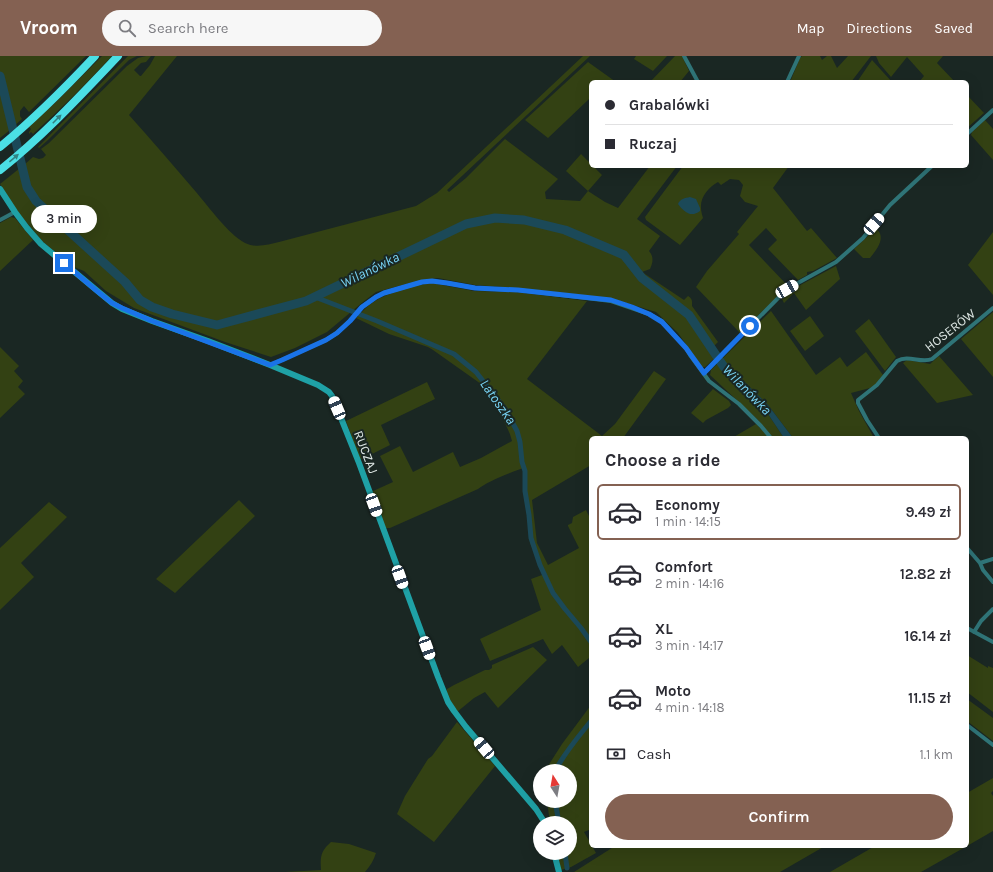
<!DOCTYPE html>
<meta charset="utf-8">
<style>
:root{--surface:#fff;--page:#f7f7f7;--text:#2b2b33;--muted:#7c7c81;--line:#e1e1e2;--accent:#846152}
body{margin:0;font-family:Karla,sans-serif;background:var(--page);color:var(--text);height:100vh;display:flex;flex-direction:column;font-size:15px;white-space:nowrap}
*{box-sizing:border-box;margin:0}
p{font-size:13px;color:var(--muted)}
.icon{flex:none;width:22px;height:22px;fill:none;stroke:currentColor;stroke-width:2;stroke-linecap:round;stroke-linejoin:round}
.map{position:relative;flex:1;overflow:hidden}
.sheet{position:absolute;left:589px;top:380px;width:380px;height:412px;display:flex;flex-direction:column;background:var(--surface);border-radius:6px;box-shadow:0 4px 16px #0002}
.sheet>*{flex:none}
.top-card{position:absolute;left:589px;top:24px;width:380px;height:88px;border-radius:6px;box-shadow:0 4px 16px #0002;display:grid;align-content:center;height:88px;padding:0 16px;background:var(--surface)}
.needle{width:26px;rotate:349deg}
.tools{position:absolute;left:533px;top:708px;display:grid;gap:8px}
.tools a{display:grid;place-items:center;width:44px;height:44px;border-radius:50%;background:var(--surface);box-shadow:0 4px 16px #0002;font-size:20px}
.end{position:absolute;width:18px;height:18px;margin:-9px;border:5px solid #1a73e8;background:#fff;box-shadow:0 0 0 2px #fff}
.from{border-radius:50%}
.bubble{position:absolute;height:28px;border-radius:14px;background:var(--surface);box-shadow:0 4px 16px #0002;font-size:13px;font-weight:600;line-height:28px;text-align:center}
.car{position:absolute;width:12px;height:24px;margin:-12px -6px;border-radius:5px;box-shadow:0 0 3px 1px #0007;background:linear-gradient(#fff 24%,#345 0 40%,#fff 0 76%,#345 0 86%,#fff 0)}
.top-card b{display:flex;align-items:center;gap:14px;height:38px;font-size:15px}
.top-card b+b{border-top:1px solid var(--line)}
.top-card i{width:10px;height:10px;background:var(--text)}
ul{padding:0;list-style:none}
li{display:flex;align-items:center;gap:12px;height:56px;margin:0 8px 6px;padding:0 8px;border:2px solid transparent;border-radius:6px}
li div{flex:1}
li b{display:block;font-size:15px}
li em{font-style:normal;font-weight:600}
li.active{border-color:var(--accent)}
li>.icon{width:36px;height:36px;stroke-width:1.5}
h2{padding:0 16px;font-size:18px;line-height:48px}
.pay{display:flex;align-items:center;gap:10px;height:44px;padding:0 16px;font-size:15px}
.pay p{margin-inline-start:auto}
.cta{display:flex;gap:8px;margin-top:auto;padding:8px 16px}
.cta a{flex:1;height:46px;border-radius:24px;background:var(--accent);color:#fff;font-size:16px;font-weight:600;line-height:46px;text-align:center}
header{display:flex;align-items:center;gap:24px;box-sizing:border-box;height:56px;padding:0 20px;background:var(--accent);color:#fff}
header strong{font-size:19px}
nav{display:flex;gap:22px;margin-inline-start:auto;font-size:14px}
.search{width:280px;height:36px;background:var(--page);display:flex;align-items:center;gap:10px;box-sizing:border-box;padding:0 14px;border-radius:22px;color:var(--muted);font-size:15px}
.map>svg:first-child{display:block}
</style>
<header>
<strong>Vroom</strong>
<div class="search"><svg class="icon" aria-label="search" viewBox="0 0 24 24"><circle cx="10" cy="10" r="6"/><path d="M15 15l6 6"/></svg>Search here</div>
<nav><a>Map</a><a>Directions</a><a>Saved</a></nav>
</header>
<div class="map">
<svg width="993" height="816" viewBox="0 0 993 816">
<rect width="100%" height="100%" fill="#1a2723"/>
<path fill="#334113" d="M0,0H86L29,56L24,50L20,55V60L22,63L14,70L8,50L6,51L10,74L0,82Z
M102,0H112C87,27 61,53 33,78L31,76L29,78V76L31,73L29,71L56,46Z
M128,0H137L129,4L48,84L39,92L38,91Z
M146,0H151L146,6L141,7L134,14L140,20H141L150,9L155,0H177L129,59C152,85 174,110 196,136C209,151 228,178 245,187C255,192 268,189 279,186L416,150L437,137L583,0H590L447,134L449,136L466,122L505,83L558,123L545,136L546,143L580,145L588,135L566,115L581,98L591,108V110H593L602,119L588,135L605,146L618,152L650,110H677L637,163L660,180L649,195C654,201 653,206 650,213L642,216L684,244L688,240C693,243 692,246 692,250L718,286L714,290L720,297L705,311H702L678,277L656,256L610,242L518,232L475,229L438,222L418,225L376,236L363,246L327,276L295,292L271,301L225,286L134,252L106,235L84,215L74,211L42,185L17,155L0,128L20,112C22,121 24,131 29,139C36,150 50,161 59,169L62,166C52,157 37,146 31,133C28,126 26,117 24,109L33,101L39,103L43,102L46,99L41,93L49,87L127,10L138,2Z
M636,0H667L653,15L634,3Z
M675,0H682L689,15L680,26H650Z
M802,0H820L822,4L827,0H831L837,12L848,0H871L851,26H790L800,2Z
M876,0H943L937,7L955,26H919L924,20L907,1L891,21L879,7Z
M872,4L892,26H857Z
M588,6L616,26H591V43L590,42L587,45L548,82L525,64Z
M967,39L984,57L967,72Z
M985,64L993,73V104L971,79L972,76Z
M683,110H789L773,132L807,175L811,172L837,202L813,215L807,216V219L798,224L768,193L777,184L766,172L749,189L788,230L740,277L696,231L707,215L739,178L737,176L758,150L745,146L740,140L743,129L739,124L730,123L721,129L718,126C709,131 700,141 701,152C701,155 702,159 703,162L680,189L646,164L645,161Z
M11,161L15,162L33,184L0,215V167Z
M874,171C888,180 877,193 870,202H863L854,193L867,181Z
M993,176V239L968,209Z
M836,210L840,223L806,254L794,237L784,247L782,243L791,234Z
M431,227L474,235L516,236L587,245L527,323L602,380L615,368L654,315L666,323L623,382H591V409L532,444L537,487L548,509L579,492L568,470V469L572,467L573,461L586,454L591,464V605L589,602L578,611L562,589L552,598L543,583L490,605L480,583L541,554L531,523L542,519L537,503L530,487L523,412C512,416 486,426 478,433L390,472H385L371,436L393,426L380,400L400,390L413,416L453,396L460,411L481,402L512,385C508,369 499,357 489,343L492,342L481,328L433,294L428,291L389,278L356,262C362,256 368,249 375,245C388,237 416,229 431,227Z
M771,255L816,319L840,301L847,311L866,296L883,319L875,329L870,332L851,337L859,355L874,382H793L768,349L728,310L722,303Z
M993,256V321L961,283Z
M810,260L824,280L805,295L790,275Z
M869,263L896,301L885,315L855,275Z
M0,291L19,310L14,315L23,325L18,331L25,338L0,362Z
M939,300L973,339L937,347L903,307L907,304L930,308Z
M717,308L730,323L768,358L784,382H773L758,364L710,319L711,314Z
M427,326L435,343L381,369L390,389L360,404L346,365Z
M713,333L729,345L731,349L728,352L706,364L703,367L691,357Z
M756,368L770,382H732Z
M239,444L255,460L175,537L156,523Z
M49,446L67,461L21,507L34,521L0,554V492Z
M533,591L547,604L498,652L485,636L474,642L457,656L447,639V633L454,629L485,614H489L492,612V609Z
M967,599L988,612V610L993,612V656L967,636Z
M967,643L993,662V685L967,665Z
M591,649V778L589,774L584,776L591,788V790H592L596,797L571,811L561,814L557,797H570V767H550L547,745H570V715H546L548,710L562,688Z
M457,666L495,710L434,786L397,758L405,740L428,703L432,700Z
M993,722V735L991,737L993,740V775L967,790V737Z
M331,786L349,788L376,797C374,804 370,810 365,816H285L321,814C320,800 321,795 331,786Z
M615,790H825L780,816H574Z
M875,790H967L921,816H830Z"/>
<path fill="#1b4958" d="M690,141L696,143L700,152V155C691,162 684,156 678,148C680,143 685,142 690,141Z
M722,303L728,310L768,349L793,382H784L768,358L730,323L717,308Z"/>
<g fill="none" stroke-linecap="round" stroke-linejoin="round">
<path stroke="#1b4958" stroke-width="5" d="M315,241L377,265L454,298L476,316L505,353L517,375L520,386L522,406L525,415V435L529,459L531,482L540,509L553,537L565,553L581,572L591,586
M555,715C565,696 578,681 591,665
M555,745L559,767
M565,797L567,812"/>
<path stroke="#1b4958" stroke-width="9" d="M0,20L27,131L36,145L125,226L140,244L152,251L172,258L217,269L306,245L466,168L495,162L524,164L565,174L624,199L642,222L689,259L724,311"/>
<path stroke="#2f7477" stroke-width="4" d="M684,0L698,26
M787,26L799,0
M967,78L993,54
M0,164L15,156
M270,309L282,304L326,284L337,277L350,265L362,251L376,241L384,237L422,226L432,225L447,227L475,232L518,234L611,245L649,258L662,265L686,292L690,299L709,325L739,348L761,370L771,382
M704,317L787,233L836,206L863,182L890,149L932,110
M879,382L867,364L858,347V344L877,329L897,305C909,298 921,308 932,303L993,252
M967,492L980,507L983,514L993,526
M980,507L993,503
M967,572L993,586
M974,576L981,565L993,553
M967,669L993,689"/>
<path stroke="#1fa1a6" stroke-width="6" d="M0,133L15,156L27,172L41,188L112,247L122,253L152,265L208,285L270,309L318,329L329,336L332,340L337,352L359,407L438,621L448,646L454,655L466,671L536,753L545,767
M554,797L559,816"/>
<path stroke="#4bdfe5" stroke-width="8" d="M0,91C34,63 65,32 95,0
M0,114C43,80 80,40 118,0"/>
</g>
<defs><path id="oneway-solid" d="M-6-.8H1V-3.2L6.5 0L1 3.2V.8H-6Z"/></defs>
<g fill="#328384">
<use href="#oneway-solid" transform="translate(57 63) rotate(-45)"/>
<use href="#oneway-solid" transform="translate(14 102) rotate(-40)"/>
</g>
<g fill="none" stroke-linecap="round" stroke-linejoin="round">
<path stroke="#1a73e8" stroke-width="5" d="M64,207L97,235L112,247L122,252L152,265L270,309L282,304L326,284L337,277L350,265L362,251L376,241L384,237L408,230L422,226L432,225L447,227L475,232L518,234L592,242L611,244L632,251L649,258L662,266L686,292L704,317L750,270"/>
</g>
<g text-anchor="middle" dominant-baseline="central" stroke-width="4" stroke-linejoin="round" paint-order="stroke">
<g font-size="13" fill="#dce5e2" stroke="#1a2723">
<text transform="translate(950 274) rotate(-38)">HOSERÓW</text>
<text transform="translate(366 396) rotate(69)">RUCZAJ</text>
</g>
<g font-size="14" font-style="italic" fill="#78d3f4" stroke="#1a2723">
<text transform="translate(370 214) rotate(-26)">Wilanówka</text>
<text transform="translate(747 334) rotate(46)">Wilanówka</text>
<text transform="translate(498 346) rotate(55)">Latoszka</text>
</g>
</g>
</svg>
<div class="tools">
<a><svg class="needle" viewBox="-14 -14 28 28"><path d="M0-13l5 13h-10z" fill="#e53935"/><path d="M0 13l5-13h-10z" fill="#7c7c81"/></svg></a>
<a><svg class="icon" aria-label="layers" viewBox="0 0 24 24"><path d="M12 4l9 5-9 5-9-5zM3 14l9 5 9-5"/></svg></a>
</div>
<i class="end from" style="left:750px;top:270px"></i>
<i class="end" style="left:64px;top:207px"></i>
<div class="bubble" style="left:31px;top:149px;width:66px">3 min</div>
<i class="car" style="left:874px;top:168px;rotate:41deg"></i>
<i class="car" style="left:787px;top:233px;rotate:61deg"></i>
<i class="car" style="left:337px;top:352px;rotate:337deg"></i>
<i class="car" style="left:374px;top:449px;rotate:160deg"></i>
<i class="car" style="left:400px;top:521px;rotate:160deg"></i>
<i class="car" style="left:427px;top:592px;rotate:160deg"></i>
<i class="car" style="left:484px;top:692px;rotate:320deg"></i>
<div class="top-card">
<b><i class="from"></i>Grabalówki</b>
<b><i></i>Ruczaj</b>
</div>
<section class="sheet">
<h2>Choose a ride</h2>
<ul>
<li class="active"><svg class="icon" aria-label="car" viewBox="0 0 24 24"><path d="M5 17H2v-5l4-1 3-4h7l3 4 3 1v5h-3M9 17h6M6 11h13"/><circle cx="7" cy="17" r="2"/><circle cx="17" cy="17" r="2"/></svg><div><b>Economy</b><p>1 min · 14:15</p></div><em>9.49 zł</em></li>
<li><svg class="icon" aria-label="car" viewBox="0 0 24 24"><path d="M5 17H2v-5l4-1 3-4h7l3 4 3 1v5h-3M9 17h6M6 11h13"/><circle cx="7" cy="17" r="2"/><circle cx="17" cy="17" r="2"/></svg><div><b>Comfort</b><p>2 min · 14:16</p></div><em>12.82 zł</em></li>
<li><svg class="icon" aria-label="car" viewBox="0 0 24 24"><path d="M5 17H2v-5l4-1 3-4h7l3 4 3 1v5h-3M9 17h6M6 11h13"/><circle cx="7" cy="17" r="2"/><circle cx="17" cy="17" r="2"/></svg><div><b>XL</b><p>3 min · 14:17</p></div><em>16.14 zł</em></li>
<li><svg class="icon" aria-label="car" viewBox="0 0 24 24"><path d="M5 17H2v-5l4-1 3-4h7l3 4 3 1v5h-3M9 17h6M6 11h13"/><circle cx="7" cy="17" r="2"/><circle cx="17" cy="17" r="2"/></svg><div><b>Moto</b><p>4 min · 14:18</p></div><em>11.15 zł</em></li>
</ul>
<div class="pay"><svg class="icon" aria-label="cash" viewBox="0 0 24 24"><path d="M3 7h18v10H3z"/><circle cx="12" cy="12" r="2"/></svg>Cash<p>1.1 km</p></div>
<div class="cta"><a>Confirm</a></div>
</section>
</div>
